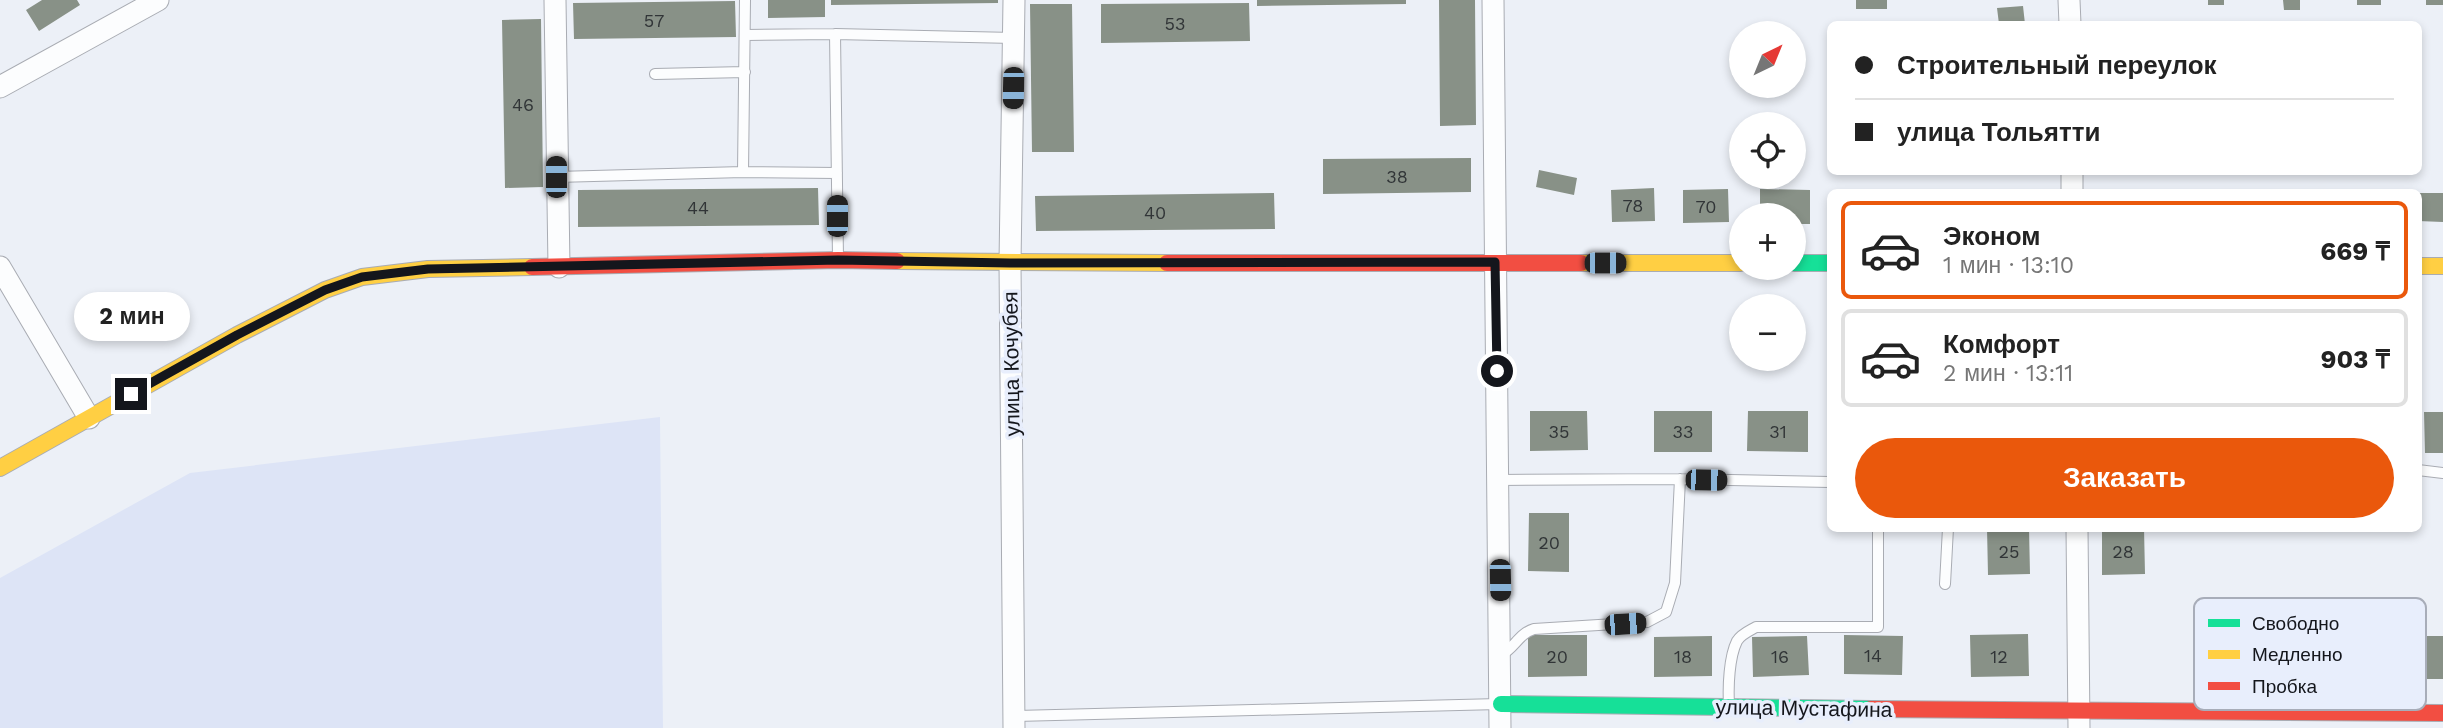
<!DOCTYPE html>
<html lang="ru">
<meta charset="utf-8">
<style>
:root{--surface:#fff;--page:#f6f6f6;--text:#222;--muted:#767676;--line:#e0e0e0;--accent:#ea580c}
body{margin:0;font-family:"Work Sans",sans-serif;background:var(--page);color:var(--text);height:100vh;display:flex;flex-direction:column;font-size:26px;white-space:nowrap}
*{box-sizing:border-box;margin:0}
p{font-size:23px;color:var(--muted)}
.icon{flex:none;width:38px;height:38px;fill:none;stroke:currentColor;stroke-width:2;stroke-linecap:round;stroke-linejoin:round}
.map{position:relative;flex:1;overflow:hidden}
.details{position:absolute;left:1827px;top:189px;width:595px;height:343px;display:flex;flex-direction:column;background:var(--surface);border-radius:10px;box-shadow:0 4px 10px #0003}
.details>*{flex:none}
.banner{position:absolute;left:1827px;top:21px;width:595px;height:154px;border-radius:10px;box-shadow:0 4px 10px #0003;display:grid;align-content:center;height:154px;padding:0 28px;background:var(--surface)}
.needle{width:46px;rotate:43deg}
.controls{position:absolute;left:1729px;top:21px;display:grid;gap:14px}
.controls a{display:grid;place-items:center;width:77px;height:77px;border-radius:50%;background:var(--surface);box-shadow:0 4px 10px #0003;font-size:35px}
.end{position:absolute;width:32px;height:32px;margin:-16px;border:9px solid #14161c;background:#fff;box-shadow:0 0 0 4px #fff}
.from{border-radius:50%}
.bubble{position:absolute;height:49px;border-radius:24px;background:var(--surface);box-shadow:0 4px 10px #0003;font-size:23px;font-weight:700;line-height:49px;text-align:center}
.car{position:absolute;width:21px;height:42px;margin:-21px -10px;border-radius:9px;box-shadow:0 0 5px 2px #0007;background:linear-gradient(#222 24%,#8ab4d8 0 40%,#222 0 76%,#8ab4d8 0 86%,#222 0)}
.banner b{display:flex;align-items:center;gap:24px;height:66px;font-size:26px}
.banner b+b{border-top:2px solid var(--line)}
.banner i{width:18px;height:18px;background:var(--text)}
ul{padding:12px 0 0;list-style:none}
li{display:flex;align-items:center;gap:21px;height:98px;margin:0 14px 10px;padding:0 14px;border:4px solid var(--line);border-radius:10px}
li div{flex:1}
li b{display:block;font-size:26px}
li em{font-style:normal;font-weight:700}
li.selected{border-color:var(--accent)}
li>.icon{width:63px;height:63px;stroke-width:1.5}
.button{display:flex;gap:14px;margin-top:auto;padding:14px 28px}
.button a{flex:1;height:80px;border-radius:42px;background:var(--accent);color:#fff;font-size:28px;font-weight:700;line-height:80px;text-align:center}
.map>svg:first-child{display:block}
</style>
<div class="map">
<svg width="2443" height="728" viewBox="0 0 2443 728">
<rect width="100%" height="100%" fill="#ecf0f7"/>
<path fill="#dde4f6" d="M660,417L663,728H0V578L190,473Z"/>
<path fill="#889187" d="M42,0H77L80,5L39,31L26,10Z
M768,0H825V17L768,18Z
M831,0H998V3L831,5Z
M1257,0H1406V4L1257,6Z
M1439,0H1475L1476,125L1440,126Z
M1856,0H1887V9H1856Z
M2208,0H2224V5H2208Z
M2283,0H2300V10H2284Z
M2357,0H2381V5H2357Z
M2426,0H2443V5H2426Z
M735,1L736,37L574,39L573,3Z
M1249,3L1250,41L1101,43V4Z
M1030,4H1072L1074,152H1032Z
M2023,6L2025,24H1999L1997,8Z
M541,19L543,187L505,188L502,20Z
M1471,158V192L1323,194V159Z
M1539,170L1577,178L1574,195L1536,187Z
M818,188L819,225L578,227V190Z
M1654,188L1655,221L1612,222L1611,190Z
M1728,189L1729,222L1683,223V190Z
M1760,189L1810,190V224H1794V215H1760Z
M1859,189H1898V192H1859Z
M1911,189H1952V192H1911Z
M1979,189H2026V192H1979Z
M2258,189L2328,190V192H2258Z
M1274,193L1275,229L1036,231L1035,196Z
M2418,193H2443V222L2418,221Z
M1530,411H1587L1588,450L1530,451Z
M1654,411H1712V452H1654Z
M1748,411H1808V452L1747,451Z
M2424,412H2443V453H2425Z
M1529,513H1569V572L1528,571Z
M1987,528H2029L2030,574L1988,575Z
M2102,528H2144L2145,574L2102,575Z
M2028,634L2029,676L1971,677L1970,635Z
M1528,635H1587V676L1528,677Z
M1844,635L1903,636L1902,675L1844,674Z
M1712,636V676L1654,677V637Z
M1807,636L1809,675L1753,677L1752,637Z
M2422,636H2443V679H2423Z"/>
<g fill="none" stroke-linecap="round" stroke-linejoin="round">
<g stroke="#a9acb3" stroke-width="12">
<path id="lane" d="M835,34L838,258
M746,35L835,34L1014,38
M655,74L745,72
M743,172L745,0
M556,177L743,172L837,173
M2418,470L2443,473
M1498,480L1680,479L1830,482
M1945,584L1948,528
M2207,625L2215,710
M2399,637L2402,710
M1501,655C1515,648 1518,634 1534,629L1647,622L1666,612L1675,583L1680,479
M1729,704C1728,687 1729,657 1737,641C1741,634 1749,631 1756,627H1878V528
M1014,716L1499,704"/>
</g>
<g stroke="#a9acb3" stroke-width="23">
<path id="street" d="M555,0L559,267
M1014,0L1010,263L1014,728
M1493,0L1500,728
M2069,0L2070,24
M0,87L158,0
M2072,172V192
M0,267L89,418
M2077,528L2079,728"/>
</g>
<g stroke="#a9acb3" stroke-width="18">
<path id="fast" d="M1794,263H1830
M1501,704L1871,709"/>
</g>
<g stroke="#a9acb3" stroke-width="18">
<path id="slow" d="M897,261L1167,263
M1581,263H1741
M2418,266H2443
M0,468L237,335L325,290L362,277L428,269L532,267"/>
</g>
<g stroke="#a9acb3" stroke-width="18">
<path id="jam" d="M1167,263H1581
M532,267L838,260L897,261
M1871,709L2443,713"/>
</g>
<use href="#lane" stroke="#fcfdfe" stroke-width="10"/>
<use href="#street" stroke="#fcfdfe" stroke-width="21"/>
<use href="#fast" stroke="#16e098" stroke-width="16"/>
<use href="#slow" stroke="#ffcf43" stroke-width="16"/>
<use href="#jam" stroke="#f24e42" stroke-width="16"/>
</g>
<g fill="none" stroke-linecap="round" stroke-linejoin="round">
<path stroke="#14161c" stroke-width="9" d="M131,394L237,335L325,290L362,277L428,269L838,260L1010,263L1495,262L1497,371"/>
</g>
<g text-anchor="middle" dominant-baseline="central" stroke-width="7" stroke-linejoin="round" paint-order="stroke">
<g font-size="18" fill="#313537">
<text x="654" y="20">57</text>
<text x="1175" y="23">53</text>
<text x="523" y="104">46</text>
<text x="1397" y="176">38</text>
<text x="1633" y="205">78</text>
<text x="1706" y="206">70</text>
<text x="698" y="207">44</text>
<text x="1155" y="212">40</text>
<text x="1559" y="431">35</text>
<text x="1683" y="431">33</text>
<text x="1778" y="431">31</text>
<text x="1549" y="542">20</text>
<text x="2009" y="551">25</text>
<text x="2123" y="551">28</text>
<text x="1873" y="655">14</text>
<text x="1557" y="656">20</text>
<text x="1683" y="656">18</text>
<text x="1780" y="656">16</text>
<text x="1999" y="656">12</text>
</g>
<g font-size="21" fill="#14161c" stroke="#e8eefc">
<text transform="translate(1011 364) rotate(-91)">улица Кочубея</text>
<text transform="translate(1804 708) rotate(1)">улица Мустафина</text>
</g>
</g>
<rect x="2194" y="598" width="232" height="112" rx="10" fill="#e8eefc" stroke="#a8adb9" stroke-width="2"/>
<rect x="2208" y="619" width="32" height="8" fill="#16e098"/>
<rect x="2208" y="650" width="32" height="9" fill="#ffcf43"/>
<rect x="2208" y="682" width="32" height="8" fill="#f24e42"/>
<g font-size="19" fill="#14161c">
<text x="2252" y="630">Свободно</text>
<text x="2252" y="661">Медленно</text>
<text x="2252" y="693">Пробка</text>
</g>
</svg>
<div class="controls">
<a><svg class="needle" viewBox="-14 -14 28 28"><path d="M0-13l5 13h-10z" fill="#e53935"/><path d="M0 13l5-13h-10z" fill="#767676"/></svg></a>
<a><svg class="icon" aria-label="locate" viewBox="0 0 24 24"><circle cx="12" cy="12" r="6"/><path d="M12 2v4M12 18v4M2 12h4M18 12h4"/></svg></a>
<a>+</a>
<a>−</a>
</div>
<i class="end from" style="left:1497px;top:371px"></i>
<i class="end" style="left:131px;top:394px"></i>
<div class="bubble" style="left:74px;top:292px;width:116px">2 мин</div>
<i class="car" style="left:1013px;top:88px;rotate:181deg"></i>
<i class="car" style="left:556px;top:177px;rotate:0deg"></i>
<i class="car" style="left:837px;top:216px;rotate:0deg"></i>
<i class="car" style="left:1605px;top:263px;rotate:90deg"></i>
<i class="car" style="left:1706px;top:480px;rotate:91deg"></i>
<i class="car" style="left:1500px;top:580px;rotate:179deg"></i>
<i class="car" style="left:1625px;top:624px;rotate:86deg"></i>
<div class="banner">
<b><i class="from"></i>Строительный переулок</b>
<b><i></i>улица Тольятти</b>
</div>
<section class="details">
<ul>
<li class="selected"><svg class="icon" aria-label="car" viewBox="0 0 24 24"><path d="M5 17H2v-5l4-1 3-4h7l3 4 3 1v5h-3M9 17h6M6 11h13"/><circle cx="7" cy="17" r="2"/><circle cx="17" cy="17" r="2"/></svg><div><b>Эконом</b><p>1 мин · 13:10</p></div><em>669 ₸</em></li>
<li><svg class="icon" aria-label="car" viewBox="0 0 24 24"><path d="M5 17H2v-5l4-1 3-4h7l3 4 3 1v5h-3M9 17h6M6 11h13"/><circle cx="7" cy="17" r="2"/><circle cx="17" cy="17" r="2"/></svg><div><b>Комфорт</b><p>2 мин · 13:11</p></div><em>903 ₸</em></li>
</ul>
<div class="button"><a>Заказать</a></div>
</section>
</div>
